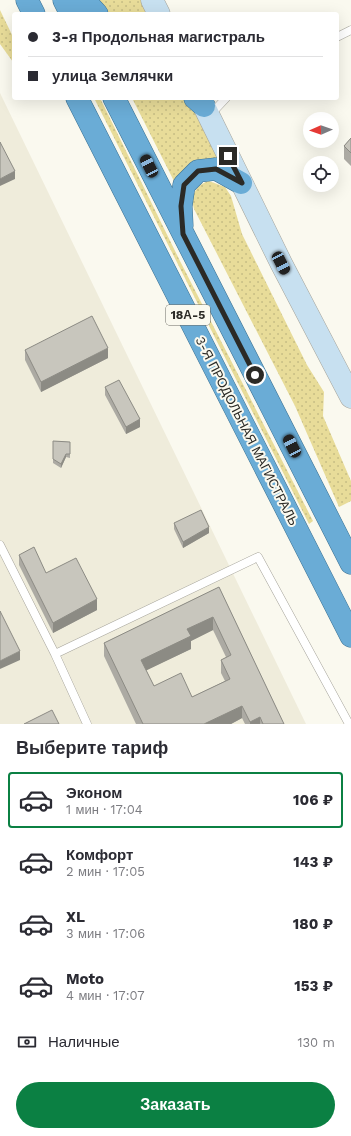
<!DOCTYPE html>
<html lang="ru">
<meta charset="utf-8">
<style>
:root{--surface:#fff;--page:#f2f2f3;--text:#2b2b33;--muted:#7c7c81;--line:#e1e1e2;--accent:#0b8043}
body{margin:0;font-family:"Work Sans",sans-serif;background:var(--page);color:var(--text);height:100vh;display:flex;flex-direction:column;font-size:15px;white-space:nowrap}
*{box-sizing:border-box;margin:0}
p{font-size:13px;color:var(--muted)}
.icon{flex:none;width:22px;height:22px;fill:none;stroke:currentColor;stroke-width:2;stroke-linecap:round;stroke-linejoin:round}
.map{position:relative;height:724px;overflow:hidden}
.sheet{display:flex;flex-direction:column;background:var(--surface);flex:1}
.sheet>*{flex:none}
.top-card{position:absolute;left:12px;top:12px;width:327px;height:88px;border-radius:4px;box-shadow:0 4px 16px #0002;display:grid;align-content:center;height:88px;padding:0 16px;background:var(--surface)}
.needle{width:26px;rotate:268deg}
.tools{position:absolute;left:303px;top:112px;display:grid;gap:8px}
.tools a{display:grid;place-items:center;width:36px;height:36px;border-radius:50%;background:var(--surface);box-shadow:0 4px 16px #0002;font-size:20px}
.end{position:absolute;width:18px;height:18px;margin:-9px;border:5px solid #2b2a26;background:#fff;box-shadow:0 0 0 2px #fff}
.from{border-radius:50%}
.car{position:absolute;width:12px;height:24px;margin:-12px -6px;border-radius:5px;box-shadow:0 0 3px 1px #0007;background:linear-gradient(#222 24%,#8ab4d8 0 40%,#222 0 76%,#8ab4d8 0 86%,#222 0)}
.top-card b{display:flex;align-items:center;gap:14px;height:38px;font-size:15px}
.top-card b+b{border-top:1px solid var(--line)}
.top-card i{width:10px;height:10px;background:var(--text)}
ul{padding:0;list-style:none}
li{display:flex;align-items:center;gap:12px;height:56px;margin:0 8px 6px;padding:0 8px;border:2px solid transparent;border-radius:4px}
li div{flex:1}
li b{display:block;font-size:15px}
li em{font-style:normal;font-weight:700}
li.selected{border-color:var(--accent)}
li>.icon{width:36px;height:36px;stroke-width:1.5}
h2{padding:0 16px;font-size:18px;line-height:48px}
.pay{display:flex;align-items:center;gap:10px;height:44px;padding:0 16px;font-size:15px}
.pay p{margin-inline-start:auto}
.button{display:flex;gap:8px;margin-top:auto;padding:8px 16px}
.button a{flex:1;height:46px;border-radius:24px;background:var(--accent);color:#fff;font-size:16px;font-weight:700;line-height:46px;text-align:center}
.map>svg:first-child{display:block}
</style>
<div class="map">
<svg width="351" height="724" viewBox="0 0 351 724">
<defs>
<pattern id="grass-dots" width="8" height="8" patternUnits="userSpaceOnUse"><rect width="8" height="8" fill="#e8dc99"/><path d="M2 2h.1M6 6h.1" fill="none" stroke="#c7bd84" stroke-width="1.8" stroke-linecap="round"/></pattern>
</defs>
<rect width="100%" height="100%" fill="#faf9ef"/>
<path fill="#efecdb" d="M0,93L306,724H0Z"/>
<path fill="url(#grass-dots)" d="M91,0H141L148,14H108Z
M0,10L14,39L13,62L0,44Z
M94,98H100L180,261L313,521L309,524Z
M132,98H183L191,106L225,165L176,185Z
M209,181L225,187L231,196L242,234L307,365L324,392L323,416L351,481V501L339,507L295,406L194,209C190,195 196,185 209,181Z"/>
<g fill="none" stroke-linecap="round" stroke-linejoin="round">
<g stroke="#a5a39a" stroke-width="9">
<path id="service" d="M337,37L351,30
M210,115L226,98
M0,545L55,654L87,724
M55,654L258,557L349,724"/>
</g>
<g stroke="#a5a39a" stroke-width="23">
<path id="secondary" d="M152,0L159,14
M200,98L281,263L351,397"/>
</g>
<g stroke="#3c7192" stroke-width="23">
<path id="trunk" d="M27,0L34,14
M64,0L71,14
M84,0L97,14
M77,98L351,636
M114,98L351,563
M195,98L204,106
M182,226L181,206L184,185L198,171L216,169L241,183"/>
</g>
<use href="#service" stroke="#fff" stroke-width="8"/>
<use href="#secondary" stroke="#c7e0f0" stroke-width="22"/>
<use href="#trunk" stroke="#6aacd6" stroke-width="22"/>
</g>
<path fill="#acaaa3" fill-rule="evenodd" d="M351,138V166L344,159V146Z
M25,350L108,358L41,392L25,360Z
M105,387L140,427L126,434L105,395Z
M53,441L70,442V458L66,457L61,468L53,463Z
M174,523L209,533L183,548L174,529Z
M19,555L97,610L53,633L19,565Z
M219,587L284,724H245L242,718L231,724H136L104,656V643ZM213,630L226,657L221,660V673L225,681L192,697L154,686L146,670L191,649V641Z"/>
<path fill="#8c8b84" d="M15,171V179L0,186V179Z
M108,348V358L41,392V382Z
M140,419V427L126,434V427Z
M66,454V457L61,468V464Z
M209,527V533L183,548V542Z
M97,599V610L53,633V623Z
M213,617V630L191,641V649L141,673V660L187,629Z
M20,651V660L0,669V661Z
M242,706V718L231,724H204Z
M260,717V724H250V722Z"/>
<path fill="#c8c6bd" stroke="#8c8b84" fill-rule="evenodd" d="M351,138V153L344,146Z
M0,142L15,171L0,179Z
M92,316L108,348L41,382L25,350Z
M119,380L140,419L126,427L105,387Z
M53,441L70,442V454H66L61,464L53,459Z
M201,510L209,527L183,542L174,523Z
M34,547L46,573L76,558L97,599L53,623L19,555Z
M219,587L284,724H263L260,717L250,722L242,706L204,724H143L104,643ZM213,617L231,655L221,660L230,679L192,697L181,673L154,686L141,660L191,636L187,629Z
M0,611L20,651L0,661Z
M52,710L59,724H24Z"/>
<g fill="none" stroke-linecap="round" stroke-linejoin="round">
<path stroke="#2b2a26" stroke-width="5" d="M228,156L242,183L216,169L198,171L184,185L181,206L183,234L255,375"/>
</g>
<g text-anchor="middle" dominant-baseline="central" stroke-width="4" stroke-linejoin="round" paint-order="stroke">
<rect fill="#faf9ef" stroke="#696862" stroke-width="1" x="166" y="305" width="44" height="20" rx="3"/>
<g font-size="12" font-weight="bold" fill="#2b2a26">
<text x="188" y="315">18А-5</text>
</g>
<g font-size="13" fill="#2b2a26" stroke="#faf9ef">
<text transform="translate(247 431) rotate(63)">3-Я ПРОДОЛЬНАЯ МАГИСТРАЛЬ</text>
</g>
</g>
</svg>
<div class="tools">
<a><svg class="needle" viewBox="-14 -14 28 28"><path d="M0-13l5 13h-10z" fill="#e53935"/><path d="M0 13l5-13h-10z" fill="#7c7c81"/></svg></a>
<a><svg class="icon" aria-label="locate" viewBox="0 0 24 24"><circle cx="12" cy="12" r="6"/><path d="M12 2v4M12 18v4M2 12h4M18 12h4"/></svg></a>
</div>
<i class="end from" style="left:255px;top:375px"></i>
<i class="end" style="left:228px;top:156px"></i>
<i class="car" style="left:149px;top:166px;rotate:333deg"></i>
<i class="car" style="left:281px;top:263px;rotate:153deg"></i>
<i class="car" style="left:292px;top:446px;rotate:333deg"></i>
<div class="top-card">
<b><i class="from"></i>3-я Продольная магистраль</b>
<b><i></i>улица Землячки</b>
</div>
</div>
<section class="sheet">
<h2>Выберите тариф</h2>
<ul>
<li class="selected"><svg class="icon" aria-label="car" viewBox="0 0 24 24"><path d="M5 17H2v-5l4-1 3-4h7l3 4 3 1v5h-3M9 17h6M6 11h13"/><circle cx="7" cy="17" r="2"/><circle cx="17" cy="17" r="2"/></svg><div><b>Эконом</b><p>1 мин · 17:04</p></div><em>106 ₽</em></li>
<li><svg class="icon" aria-label="car" viewBox="0 0 24 24"><path d="M5 17H2v-5l4-1 3-4h7l3 4 3 1v5h-3M9 17h6M6 11h13"/><circle cx="7" cy="17" r="2"/><circle cx="17" cy="17" r="2"/></svg><div><b>Комфорт</b><p>2 мин · 17:05</p></div><em>143 ₽</em></li>
<li><svg class="icon" aria-label="car" viewBox="0 0 24 24"><path d="M5 17H2v-5l4-1 3-4h7l3 4 3 1v5h-3M9 17h6M6 11h13"/><circle cx="7" cy="17" r="2"/><circle cx="17" cy="17" r="2"/></svg><div><b>XL</b><p>3 мин · 17:06</p></div><em>180 ₽</em></li>
<li><svg class="icon" aria-label="car" viewBox="0 0 24 24"><path d="M5 17H2v-5l4-1 3-4h7l3 4 3 1v5h-3M9 17h6M6 11h13"/><circle cx="7" cy="17" r="2"/><circle cx="17" cy="17" r="2"/></svg><div><b>Moto</b><p>4 мин · 17:07</p></div><em>153 ₽</em></li>
</ul>
<div class="pay"><svg class="icon" aria-label="cash" viewBox="0 0 24 24"><path d="M3 7h18v10H3z"/><circle cx="12" cy="12" r="2"/></svg>Наличные<p>130 m</p></div>
<div class="button"><a>Заказать</a></div>
</section>
